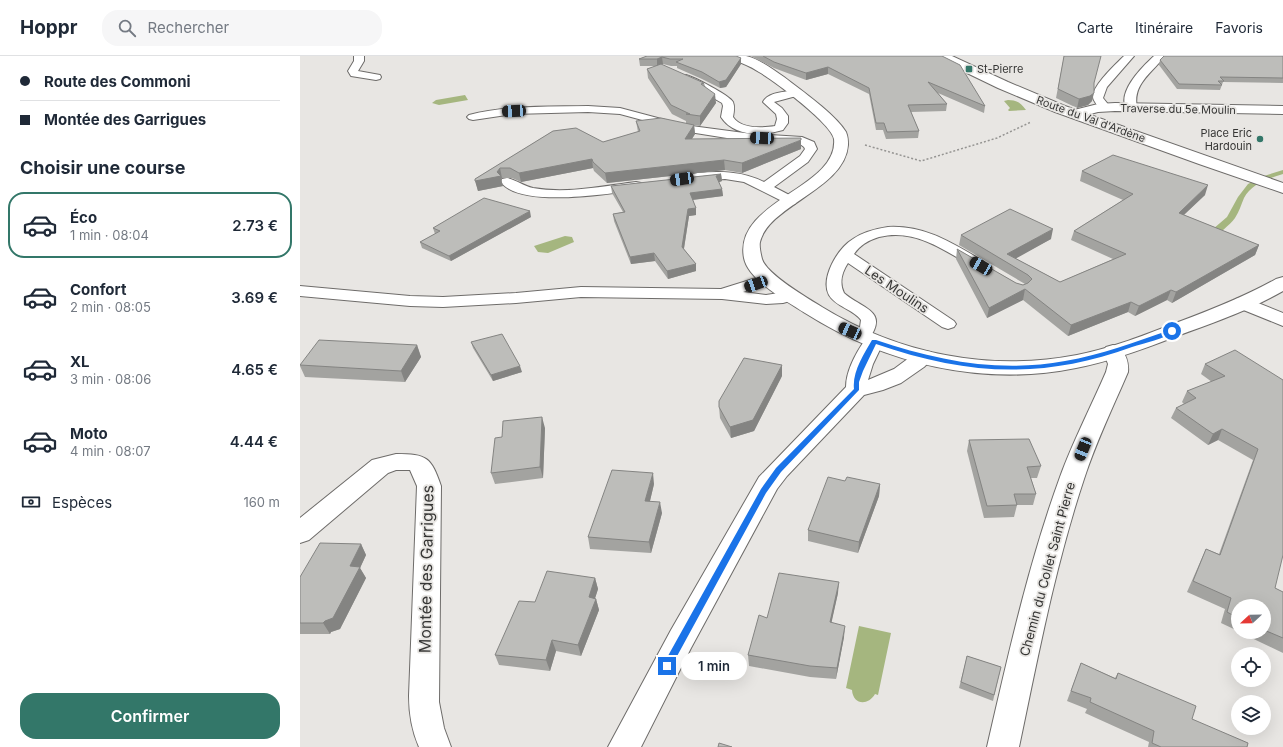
<!DOCTYPE html>
<html lang="fr">
<meta charset="utf-8">
<style>
:root{--surface:#fff;--page:#f6f6f7;--text:#1f2937;--muted:#747a83;--line:#e0e1e3;--accent:#337769}
body{margin:0;font-family:Inter,sans-serif;background:var(--page);color:var(--text);height:100vh;display:flex;flex-direction:column;font-size:15px;white-space:nowrap}
*{box-sizing:border-box;margin:0}
p{font-size:13px;color:var(--muted)}
.icon{flex:none;width:22px;height:22px;fill:none;stroke:currentColor;stroke-width:2;stroke-linecap:round;stroke-linejoin:round}
.map{position:relative;flex:1;overflow:hidden}
.panel{display:flex;flex-direction:column;background:var(--surface);width:300px}
.panel>*{flex:none}
.guide{display:grid;align-content:center;height:88px;padding:0 20px;background:var(--surface)}
.needle{width:26px;rotate:248deg}
.controls{position:absolute;left:931px;top:543px;display:grid;gap:8px}
.controls a{display:grid;place-items:center;width:40px;height:40px;border-radius:50%;background:var(--surface);box-shadow:0 4px 16px #0002;font-size:20px}
.end{position:absolute;width:18px;height:18px;margin:-9px;border:5px solid #1a73e8;background:#fff;box-shadow:0 0 0 2px #fff}
.from{border-radius:50%}
.bubble{position:absolute;height:28px;border-radius:14px;background:var(--surface);box-shadow:0 4px 16px #0002;font-size:13px;font-weight:600;line-height:28px;text-align:center}
.car{position:absolute;width:12px;height:24px;margin:-12px -6px;border-radius:5px;box-shadow:0 0 3px 1px #0007;background:linear-gradient(#222 24%,#8ab4d8 0 40%,#222 0 76%,#8ab4d8 0 86%,#222 0)}
.guide b{display:flex;align-items:center;gap:14px;height:38px;font-size:15px}
.guide b+b{border-top:1px solid var(--line)}
.guide i{width:10px;height:10px;background:var(--text)}
ul{padding:0;list-style:none}
li{display:flex;align-items:center;gap:12px;height:66px;margin:0 8px 6px;padding:0 12px;border:2px solid transparent;border-radius:16px}
li div{flex:1}
li b{display:block;font-size:15px}
li em{font-style:normal;font-weight:600}
li.selected{border-color:var(--accent)}
li>.icon{width:36px;height:36px;stroke-width:1.5}
h2{padding:0 20px;font-size:18px;line-height:48px}
.pay{display:flex;align-items:center;gap:10px;height:44px;padding:0 20px;font-size:15px}
.pay p{margin-inline-start:auto}
.button{display:flex;gap:8px;margin-top:auto;padding:8px 20px}
.button a{flex:1;height:46px;border-radius:16px;background:var(--accent);color:#fff;font-size:16px;font-weight:600;line-height:46px;text-align:center}
header{display:flex;align-items:center;gap:24px;box-sizing:border-box;height:56px;padding:0 20px;background:var(--surface);border-bottom:1px solid var(--line)}
header strong{font-size:19px}
nav{display:flex;gap:22px;margin-inline-start:auto;font-size:14px}
.search{width:280px;height:36px;background:var(--page);display:flex;align-items:center;gap:10px;box-sizing:border-box;padding:0 14px;border-radius:16px;color:var(--muted);font-size:15px}
main{display:flex;flex:1;min-height:0}
.map>svg:first-child{display:block}
</style>
<header>
<strong>Hoppr</strong>
<div class="search"><svg class="icon" aria-label="search" viewBox="0 0 24 24"><circle cx="10" cy="10" r="6"/><path d="M15 15l6 6"/></svg>Rechercher</div>
<nav><a>Carte</a><a>Itinéraire</a><a>Favoris</a></nav>
</header>
<main>
<section class="panel">
<div class="guide">
<b><i class="from"></i>Route des Commoni</b>
<b><i></i>Montée des Garrigues</b>
</div>
<h2>Choisir une course</h2>
<ul>
<li class="selected"><svg class="icon" aria-label="car" viewBox="0 0 24 24"><path d="M5 17H2v-5l4-1 3-4h7l3 4 3 1v5h-3M9 17h6M6 11h13"/><circle cx="7" cy="17" r="2"/><circle cx="17" cy="17" r="2"/></svg><div><b>Éco</b><p>1 min · 08:04</p></div><em>2.73 €</em></li>
<li><svg class="icon" aria-label="car" viewBox="0 0 24 24"><path d="M5 17H2v-5l4-1 3-4h7l3 4 3 1v5h-3M9 17h6M6 11h13"/><circle cx="7" cy="17" r="2"/><circle cx="17" cy="17" r="2"/></svg><div><b>Confort</b><p>2 min · 08:05</p></div><em>3.69 €</em></li>
<li><svg class="icon" aria-label="car" viewBox="0 0 24 24"><path d="M5 17H2v-5l4-1 3-4h7l3 4 3 1v5h-3M9 17h6M6 11h13"/><circle cx="7" cy="17" r="2"/><circle cx="17" cy="17" r="2"/></svg><div><b>XL</b><p>3 min · 08:06</p></div><em>4.65 €</em></li>
<li><svg class="icon" aria-label="car" viewBox="0 0 24 24"><path d="M5 17H2v-5l4-1 3-4h7l3 4 3 1v5h-3M9 17h6M6 11h13"/><circle cx="7" cy="17" r="2"/><circle cx="17" cy="17" r="2"/></svg><div><b>Moto</b><p>4 min · 08:07</p></div><em>4.44 €</em></li>
</ul>
<div class="pay"><svg class="icon" aria-label="cash" viewBox="0 0 24 24"><path d="M3 7h18v10H3z"/><circle cx="12" cy="12" r="2"/></svg>Espèces<p>160 m</p></div>
<div class="button"><a>Confirmer</a></div>
</section>
<div class="map">
<svg width="983" height="691" viewBox="0 0 983 691">
<rect width="100%" height="100%" fill="#e8e6e3"/>
<path fill="#a5b67f" d="M165,39L168,44L139,49L132,47L136,44Z
M708,44C717,44 721,47 726,54L709,55L708,54L710,52L704,45Z
M265,180L272,181L274,186L248,197L238,196L234,190Z
M559,570L591,577L578,639L575,638C568,650 553,649 552,634L546,632Z"/>
<g fill="none" stroke-linecap="round" stroke-linejoin="round">
<path fill="#a5b67f" fill-rule="evenodd" d="M983,114V118C969,122 951,128 944,142C941,149 939,156 935,162C929,170 920,176 912,183H906V179L927,161L938,141L948,128L964,120Z"/>
<g stroke="#6e6c6a" stroke-width="2">
<path id="service" d="M54,0H64V5L58,15L80,19L81,21L80,23L76,24L51,20L48,15L54,5Z
M824,0H834L807,31L803,42L811,52L809,54H801C799,51 793,45 793,41C792,30 816,8 824,0Z
M854,0H865C852,17 832,28 837,52L835,54H827C816,37 842,11 854,0Z
M386,19C394,21 429,39 433,46C435,51 434,56 433,61C441,73 462,72 475,70L477,63L476,58L463,46C468,36 485,36 496,34L501,37L500,39L474,46L482,52L488,60V67L483,74C462,80 434,81 421,61L423,50L422,47L382,24L381,22L382,20Z
M288,50L320,52L384,69L452,78L502,81L514,86L517,93L508,106L474,131L495,142L497,145L495,148L490,149L444,126L425,123L397,125L393,124L391,121L393,118L397,117C421,115 442,115 464,126L500,100L505,93L504,91L500,88L452,86L383,75L320,58L288,56L213,58L173,64L169,63L167,61L169,59C208,49 248,51 288,50Z
M207,122C216,124 224,130 233,132C267,138 303,130 336,126L341,127L342,130L341,133L336,134C308,138 219,152 201,126L202,123Z
M588,171C625,169 652,187 683,205L685,208L683,211L678,212L673,211C644,194 615,172 579,181C569,184 560,189 554,198L654,265L656,268L654,271L648,273L642,271L548,207C542,216 539,227 544,237C562,253 589,254 569,283L563,285L557,283L555,280L560,271L561,264C553,253 536,251 529,239C520,222 538,192 553,183C563,176 575,173 588,171Z
M469,218L474,220L477,223L474,226L443,236L466,239L492,235L497,237L500,240L497,243L483,247L466,248L422,243L281,241L216,247L143,251L110,250L0,240V230L110,240L143,241L216,237L281,231L421,233Z"/>
</g>
<g stroke="#6e6c6a" stroke-width="2">
<path id="minor" d="M815,47L983,50V58L815,55L798,56L775,62L770,61L768,58L770,55L798,48Z
M943,241L983,257V270L936,251L933,247L936,243Z
M574,279L581,281L584,285L573,308L568,324L594,313L617,296L624,295L631,296L634,301L624,311L601,327L583,334L564,339L487,420L477,433L391,592L341,691H308L371,574L459,421L546,331C546,314 557,295 567,281Z
M813,289L820,291C826,299 829,306 828,316C813,351 796,386 784,423C755,510 738,601 719,691H687C708,600 728,509 760,421C773,385 791,351 806,316L808,308L803,295L806,291Z
M96,398C127,398 131,401 141,430L139,646L144,672L151,691H119C112,675 109,658 109,640L117,430L110,414H96L88,417L9,484L0,487V462L72,404Z"/>
</g>
<g stroke="#6e6c6a" stroke-width="2">
<path id="tertiary" d="M429,0C434,0 441,0 446,0C460,3 473,14 484,21C501,34 536,59 546,76C548,81 548,84 548,89C545,133 469,149 460,186C459,190 461,199 462,203C466,218 509,243 522,251C599,298 689,316 777,299C813,292 847,278 881,265C913,253 946,240 976,223L983,221V235C950,254 913,267 877,280C844,293 811,305 776,312C683,331 585,308 505,257C488,246 448,224 444,202C433,145 539,132 534,83C532,68 473,24 459,16C450,10 440,6 431,3Z"/>
</g>
<g stroke="#6e6c6a" stroke-width="2">
<path id="primary" d="M636,0H652L708,26L765,50L983,127V137L899,108L755,56L698,32L638,3Z"/>
</g>
<path stroke="#959492" stroke-width="1.5" stroke-dasharray="2 2" stroke-linecap="butt" d="M565,89L621,105L697,82L731,66"/>
<use href="#service" fill="#fff" fill-rule="evenodd"/>
<use href="#minor" fill="#fff" fill-rule="evenodd"/>
<use href="#tertiary" fill="#fff" fill-rule="evenodd"/>
<use href="#primary" fill="#fff" fill-rule="evenodd"/>
</g>
<path fill="#a3a3a0" d="M347,0L441,2V8L426,31L420,32L402,23L377,12V10H371L363,8L359,9L404,27L405,30L416,47L400,70L387,68L394,69L395,78L392,83L501,93L442,117L425,114L307,127L294,115L293,112L221,126L212,122H202L201,123L203,130L178,135L175,123L253,75L303,86L338,76L336,65L386,68V65L372,58L348,22L347,13L357,10H340L339,3Z
M451,0H642L685,50L684,57L638,37L647,48L646,55L611,56L619,75L618,82L586,83L583,74H576L569,38L528,18L506,24L474,12Z
M764,0L794,28L792,45L788,49L777,52L756,42Z
M983,0V27L923,26L920,34L877,33L859,9L860,4Z
M782,115L905,139L884,159L959,189L955,199L872,247L867,244L835,260L828,256L768,280L723,244L687,262L656,203L657,193L716,227L723,229L725,228L659,189L661,179L751,183L715,202L760,226L813,203L771,184L774,175L823,144L780,125Z
M421,118L422,125L419,126L422,133L423,140L393,144L396,159L389,160L384,193L396,208V215L368,223L355,205L331,208L314,165L313,158L323,156L312,137L311,130Z
M231,161L151,205L122,192L120,186L135,178L133,172Z
M171,286L222,316L193,325L173,292Z
M117,289L121,301L105,326L5,321L0,310V309Z
M905,308L983,324L975,532L983,536V597L939,576H964V550H938V575L921,567L925,553L887,536L901,504L906,493L919,498L953,404L918,384L908,389L871,362L876,352L884,348L882,346L887,335L912,326L901,318Z
M482,320L454,375L431,382L420,362L419,351Z
M245,372L243,422L195,428L191,417Z
M669,384L741,410L737,422H731L736,438L733,449H717L714,461L684,462L667,395Z
M545,425L580,428L579,440L558,497L508,485V474Z
M354,428L350,445L362,457L351,497L290,493L288,481Z
M61,488L66,499L60,512L66,522L40,573L31,576L30,578H0V521Z
M295,522L298,533L295,542L296,543L299,554L281,600L256,595L250,615L199,609L195,599L235,546Z
M538,537L531,567L544,581L536,623L510,621L449,610L448,599L467,562Z
M667,600L701,611L693,645L659,632Z
M781,607L815,622L818,617L892,663L947,691H848L849,686L785,657L787,653L767,645Z"/>
<path fill="#848482" d="M362,1L363,8L357,10V3Z
M441,2V8L426,31L420,32L419,26Z
M528,11V18L506,24V17Z
M794,37L792,45L788,49L777,52L779,43Z
M415,38L416,47L400,70V60Z
M394,69L395,78L386,92L385,83Z
M501,84V93L442,117V107Z
M292,103L293,112L221,126L219,117Z
M424,104L425,114L307,127L305,117Z
M200,112L202,122L201,123L203,130L178,135L175,125L197,116Z
M421,118L422,125L417,127L416,120Z
M908,129L905,139L875,167L879,157Z
M422,133L423,140L391,144L390,137Z
M396,152V159L389,160L383,198L382,191L388,153Z
M230,155L231,161L151,205L149,200Z
M753,173L751,183L708,207L707,198Z
M959,189L955,199L872,247L876,236Z
M354,197L355,205L331,208L330,201Z
M396,208V215L368,223L367,215Z
M725,233L723,244L687,262L689,252Z
M871,234L867,244L835,260L839,250Z
M831,246L828,256L768,280L771,269Z
M117,289L121,301L105,326L101,315Z
M482,309V320L454,375L431,382L430,371Z
M220,310L222,316L193,325L191,319Z
M242,361L245,372L243,422L240,411Z
M922,373L918,384L908,389L913,378Z
M353,417L354,428L347,457L345,445Z
M580,428L579,440L558,497L559,486Z
M360,446L362,457L351,497L349,486Z
M61,488L66,499L60,512L66,522L40,573L31,576L30,578L23,567L50,510Z
M295,522L298,533L292,552L289,541Z
M539,526L538,537L529,578L530,566Z
M296,543L299,554L281,600L278,589Z
M545,570L544,581L536,623L537,612Z
M252,584L256,595L250,615L246,604Z"/>
<path fill="#bdbdba" stroke="#848482" d="M347,0H436L441,2L426,24L419,26L402,16L376,6L383,3H370L362,1L357,3H339Z
M463,0H642L660,9L685,50L628,26L647,48L608,49L619,75L587,76L584,67H576L569,32L528,11L506,17L474,6Z
M764,0H801L794,27V37L790,40L779,43L758,33Z
M864,0H983V22L920,21L924,25H918L922,29L879,28L860,4Z
M361,8L404,27L401,28L415,38L400,60L386,58H390L371,49L347,13Z
M361,62L394,69L385,83L501,82V84L442,107L424,104L305,117L293,106L292,103L219,117L210,112H200L197,116L201,120L175,125V123L253,75L276,72L303,86L340,75L336,65Z
M813,99L908,129L879,157L959,189L876,236L871,234L839,250L831,246L771,269L725,233L689,252L657,193L716,227L723,229L728,227L732,223L728,219L661,179L710,153L753,173L707,198L760,226L826,198L774,175L833,138L782,115Z
M421,118L416,120L422,133L390,137L396,152L388,153L382,191L396,208L367,215L354,197L330,201L313,158L325,156L311,130Z
M184,142L230,155L149,200L120,186L140,175L133,172Z
M202,278L220,310L191,319L171,286Z
M19,284L117,289L101,315L0,309Z
M935,294L983,324V499L975,532L983,536V582L964,574V550H938V562L927,556L931,542L893,525L906,493L920,499L958,393L922,373L913,378L876,352L896,342L887,335L925,320L905,308Z
M444,302L482,309L453,364L430,371L419,351V345Z
M242,361L240,411L191,417L195,382L202,381L203,365Z
M729,383L741,410L727,411L736,438H714L717,449L687,450L669,384Z
M312,414L353,417L345,445L360,446L349,486L288,481Z
M528,421L545,425L547,421L580,428L559,486L508,474Z
M20,487L61,488L50,510L60,511L33,562L25,565L23,567H0V521Z
M247,515L295,522L289,541L296,543L278,589L252,584L246,604L195,599L219,545L235,546Z
M479,517L539,526L530,566L545,570L537,612L510,610L448,599L459,559L467,562Z
M667,600L701,611L694,639L661,626Z
M781,607L816,623L818,617L896,650L892,663L948,687L947,691H861L852,687L854,675L790,646L791,642L771,635Z
M419,687L432,691H418Z"/>
<path fill="#1a73e8" d="M870,274L875,275C865,283 844,287 832,291C741,324 666,319 576,288L563,315L559,326V334L481,416L466,437L370,613H364L362,610L364,607L461,433L476,412L554,333C552,316 564,298 572,284H576C638,305 700,317 765,305C801,299 835,286 870,274Z"/>
<g fill="#337769" stroke="#e8e6e3" stroke-width="1.5">
<rect x="665" y="9" width="8" height="8" rx="2"/>
<circle cx="960" cy="83" r="4"/>
</g>
<g text-anchor="middle" dominant-baseline="central" stroke-width="3.5" stroke-linejoin="round" paint-order="stroke">
<g font-size="11" fill="#363635" stroke="#e8e6e3" text-anchor="start">
<text x="677" y="13">St-Pierre</text>
<text x="952" y="77" text-anchor="end">Place Eric<tspan x="952" dy="13">Hardouin</tspan></text>
</g>
<g font-size="11" fill="#363635" stroke="#e8e6e3">
<text transform="translate(878 53) rotate(1)">Traverse du 5e Moulin</text>
<text transform="translate(791 63) rotate(20)">Route du Val d'Ardène</text>
</g>
<g font-size="13" fill="#363635" stroke="#e8e6e3">
<text transform="translate(597 233) rotate(34)">Les Moulins</text>
<text transform="translate(747 513) rotate(-75)">Chemin du Collet Saint Pierre</text>
</g>
<g font-size="16" fill="#363635" stroke="#e8e6e3">
<text transform="translate(126 513) rotate(-89)">Montée des Garrigues</text>
</g>
</g>
</svg>
<div class="controls">
<a><svg class="needle" viewBox="-14 -14 28 28"><path d="M0-13l5 13h-10z" fill="#e53935"/><path d="M0 13l5-13h-10z" fill="#747a83"/></svg></a>
<a><svg class="icon" aria-label="locate" viewBox="0 0 24 24"><circle cx="12" cy="12" r="6"/><path d="M12 2v4M12 18v4M2 12h4M18 12h4"/></svg></a>
<a><svg class="icon" aria-label="layers" viewBox="0 0 24 24"><path d="M12 4l9 5-9 5-9-5zM3 14l9 5 9-5"/></svg></a>
</div>
<i class="end from" style="left:872px;top:275px"></i>
<i class="end" style="left:367px;top:610px"></i>
<div class="bubble" style="left:381px;top:596px;width:66px">1 min</div>
<i class="car" style="left:214px;top:55px;rotate:267deg"></i>
<i class="car" style="left:462px;top:82px;rotate:273deg"></i>
<i class="car" style="left:382px;top:123px;rotate:262deg"></i>
<i class="car" style="left:681px;top:210px;rotate:300deg"></i>
<i class="car" style="left:456px;top:228px;rotate:250deg"></i>
<i class="car" style="left:550px;top:275px;rotate:294deg"></i>
<i class="car" style="left:783px;top:393px;rotate:202deg"></i>
</div>
</main>
